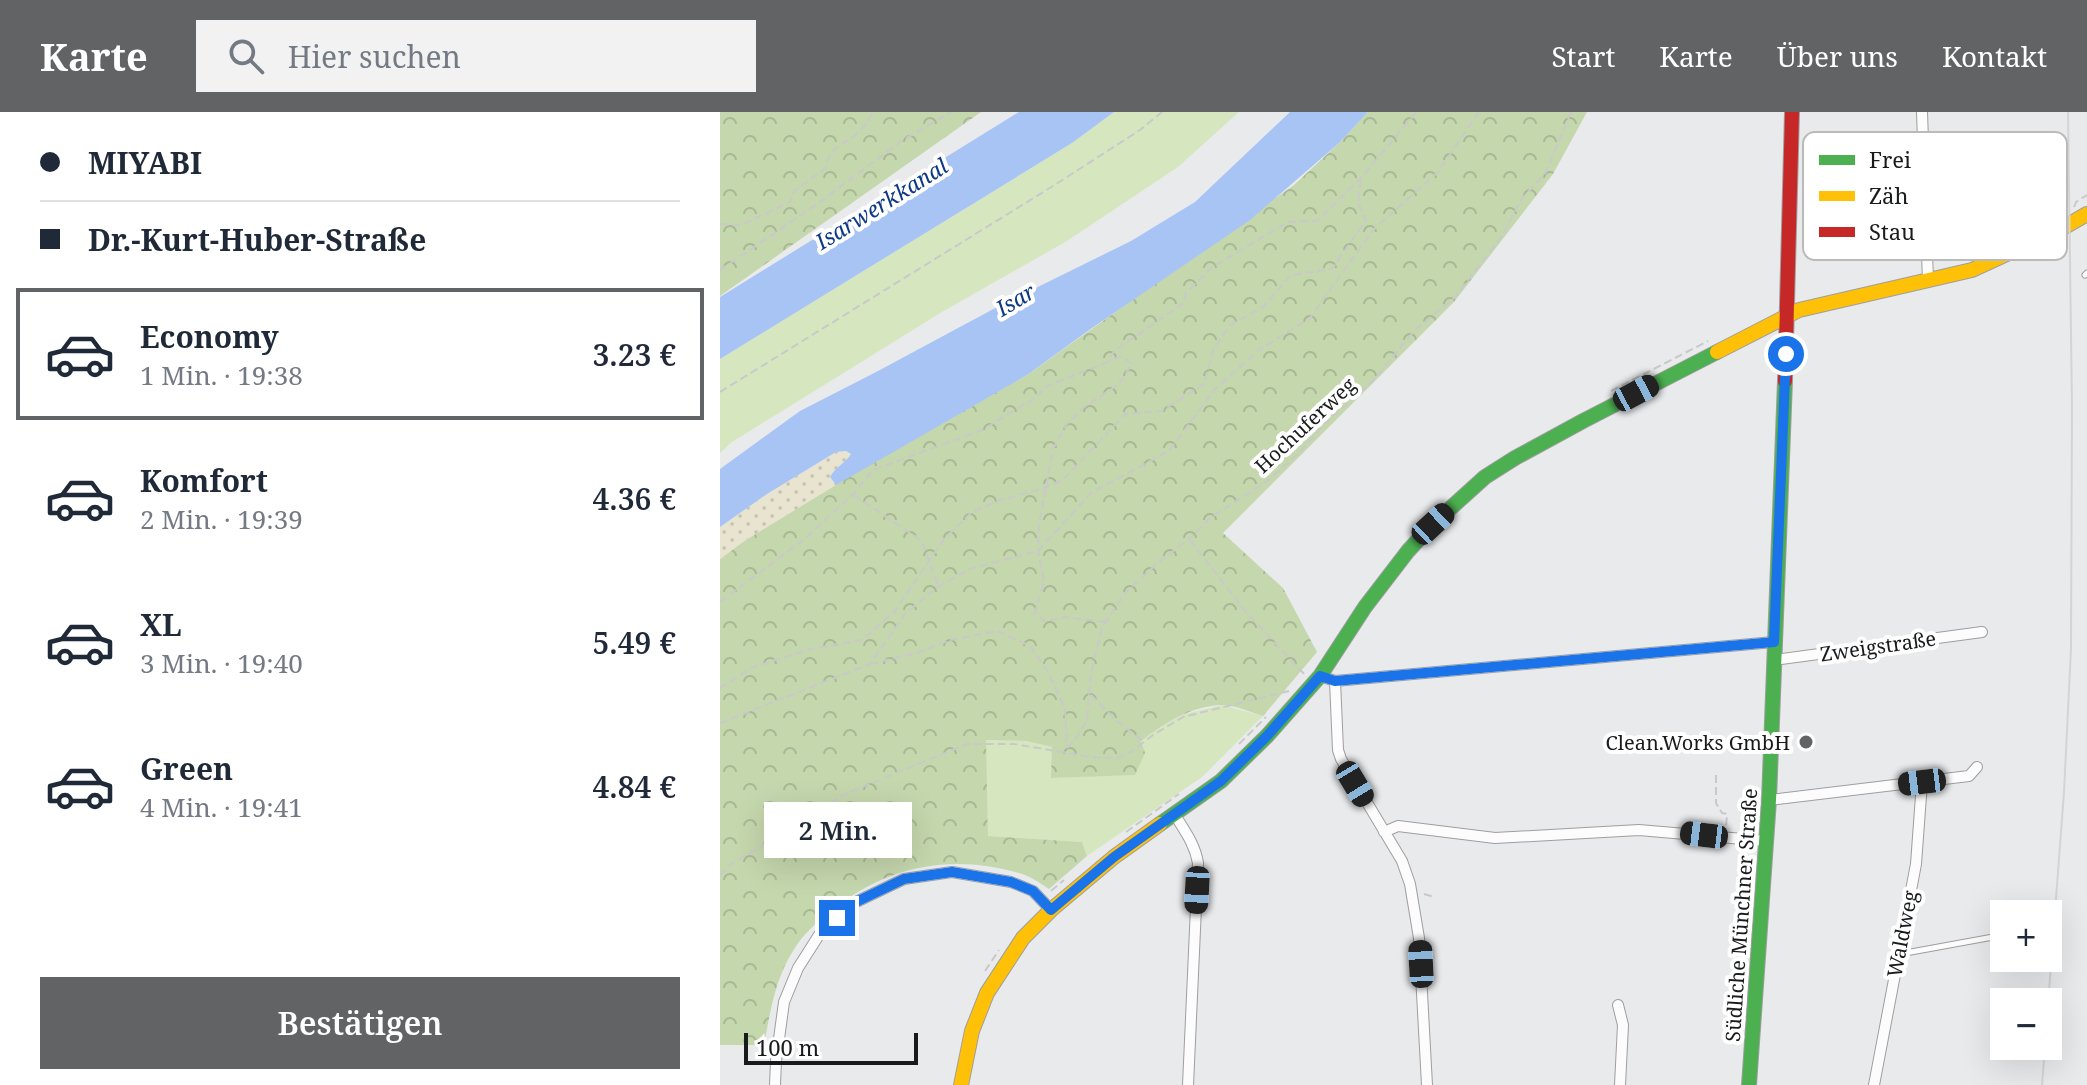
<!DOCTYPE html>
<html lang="de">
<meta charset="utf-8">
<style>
:root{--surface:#fff;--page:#f2f2f3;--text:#1f2937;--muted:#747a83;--line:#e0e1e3;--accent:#626364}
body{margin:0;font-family:"Noto Serif",serif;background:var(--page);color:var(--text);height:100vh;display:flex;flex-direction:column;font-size:30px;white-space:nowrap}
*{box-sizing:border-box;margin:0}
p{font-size:26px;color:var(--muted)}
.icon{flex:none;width:44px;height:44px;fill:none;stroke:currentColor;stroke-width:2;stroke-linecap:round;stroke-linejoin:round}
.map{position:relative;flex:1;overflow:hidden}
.side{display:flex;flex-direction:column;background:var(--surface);width:720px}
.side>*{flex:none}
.banner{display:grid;align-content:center;height:176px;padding:0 40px;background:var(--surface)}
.fabs{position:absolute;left:1270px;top:788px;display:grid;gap:16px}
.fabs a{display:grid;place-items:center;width:72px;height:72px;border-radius:0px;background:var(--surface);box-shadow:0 8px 32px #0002;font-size:40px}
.scale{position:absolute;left:24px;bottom:20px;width:174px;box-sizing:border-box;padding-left:8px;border:4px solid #191a1b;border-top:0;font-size:22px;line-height:28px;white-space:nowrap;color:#191a1b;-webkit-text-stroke:6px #fff;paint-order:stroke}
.end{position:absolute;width:36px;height:36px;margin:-18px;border:10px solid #1a73e8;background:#fff;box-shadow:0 0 0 4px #fff}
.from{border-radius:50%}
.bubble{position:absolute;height:56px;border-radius:0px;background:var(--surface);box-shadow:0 8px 32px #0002;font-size:26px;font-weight:600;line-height:56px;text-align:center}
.car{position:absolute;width:24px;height:48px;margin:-24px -12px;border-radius:10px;box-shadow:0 0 6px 2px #0007;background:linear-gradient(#222 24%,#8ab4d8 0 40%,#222 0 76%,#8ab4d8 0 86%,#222 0)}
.banner b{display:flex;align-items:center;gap:28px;height:76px;font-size:30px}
.banner b+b{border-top:2px solid var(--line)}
.banner i{width:20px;height:20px;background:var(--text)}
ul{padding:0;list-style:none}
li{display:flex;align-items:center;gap:24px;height:132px;margin:0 16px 12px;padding:0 24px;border:4px solid transparent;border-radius:0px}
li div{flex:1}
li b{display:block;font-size:30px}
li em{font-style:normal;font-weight:600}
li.on{border-color:var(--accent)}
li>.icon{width:72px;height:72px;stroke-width:1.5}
.action{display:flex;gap:16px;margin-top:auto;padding:16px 40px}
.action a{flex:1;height:92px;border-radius:0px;background:var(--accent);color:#fff;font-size:32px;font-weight:600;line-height:92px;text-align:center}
header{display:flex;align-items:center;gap:48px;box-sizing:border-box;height:112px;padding:0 40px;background:var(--accent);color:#fff}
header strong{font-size:38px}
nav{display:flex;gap:44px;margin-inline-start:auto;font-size:28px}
.search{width:560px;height:72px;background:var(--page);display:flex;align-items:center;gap:20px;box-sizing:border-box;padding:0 28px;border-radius:0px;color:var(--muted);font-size:30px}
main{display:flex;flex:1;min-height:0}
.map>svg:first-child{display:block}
</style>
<header>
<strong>Karte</strong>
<div class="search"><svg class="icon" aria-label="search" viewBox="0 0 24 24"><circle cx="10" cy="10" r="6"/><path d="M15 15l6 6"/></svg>Hier suchen</div>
<nav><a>Start</a><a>Karte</a><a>Über uns</a><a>Kontakt</a></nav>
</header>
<main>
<section class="side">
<div class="banner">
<b><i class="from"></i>MIYABI</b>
<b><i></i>Dr.-Kurt-Huber-Straße</b>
</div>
<ul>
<li class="on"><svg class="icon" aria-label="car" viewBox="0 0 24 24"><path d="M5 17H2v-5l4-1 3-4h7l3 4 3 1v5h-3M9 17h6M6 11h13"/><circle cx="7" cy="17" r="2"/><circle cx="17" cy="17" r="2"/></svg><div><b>Economy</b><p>1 Min. · 19:38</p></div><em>3.23 €</em></li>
<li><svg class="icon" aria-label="car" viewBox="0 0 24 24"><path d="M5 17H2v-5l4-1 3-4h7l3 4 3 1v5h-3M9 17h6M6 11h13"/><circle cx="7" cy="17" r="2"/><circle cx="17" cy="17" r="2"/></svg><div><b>Komfort</b><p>2 Min. · 19:39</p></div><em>4.36 €</em></li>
<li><svg class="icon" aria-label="car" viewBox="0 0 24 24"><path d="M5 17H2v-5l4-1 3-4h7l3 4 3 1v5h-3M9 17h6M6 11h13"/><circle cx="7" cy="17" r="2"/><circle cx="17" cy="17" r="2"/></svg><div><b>XL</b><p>3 Min. · 19:40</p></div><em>5.49 €</em></li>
<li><svg class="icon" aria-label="car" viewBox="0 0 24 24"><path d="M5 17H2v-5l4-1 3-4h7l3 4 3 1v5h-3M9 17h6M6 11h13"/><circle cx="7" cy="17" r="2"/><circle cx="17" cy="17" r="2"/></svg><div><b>Green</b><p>4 Min. · 19:41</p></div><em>4.84 €</em></li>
</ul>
<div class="action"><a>Bestätigen</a></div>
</section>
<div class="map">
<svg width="1367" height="973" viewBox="0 0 1367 973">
<defs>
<pattern id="forest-crowns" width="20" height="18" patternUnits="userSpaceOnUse" patternTransform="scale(2)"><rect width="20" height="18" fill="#c5d7ad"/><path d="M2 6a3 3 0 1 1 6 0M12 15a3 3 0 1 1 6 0" fill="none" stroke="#a9b894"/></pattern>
<pattern id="sand-dots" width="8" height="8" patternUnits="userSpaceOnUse" patternTransform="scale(2)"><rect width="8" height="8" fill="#e9e4d0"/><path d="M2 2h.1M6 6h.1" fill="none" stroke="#c7c3b2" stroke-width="1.8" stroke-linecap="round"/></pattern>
</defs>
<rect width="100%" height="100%" fill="#e9eaec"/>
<path fill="#d6e7c0" d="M394,0H519L458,55L347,129L222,200L12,330L0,341V247L352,31Z
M502,593L543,604L482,665L367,744L362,730L268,724L265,628L307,629L333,635L332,666L370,664L442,613L464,602Z"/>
<path fill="url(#forest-crowns)" d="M0,0H261L0,184Z
M648,0H867L833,62L734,190L503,421L563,476L597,540L543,604C530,600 513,592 500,593C470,595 444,611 421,629L425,641L415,663L331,666L332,635L307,629L266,628L268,724L362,730L367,744L329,777C321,772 312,765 302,762C233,741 167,753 111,799C97,810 82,823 73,839C55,867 50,901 44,933H0V447L24,429L133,362L307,263L574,73L619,31Z"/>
<path fill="url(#sand-dots)" d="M126,339L131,342C126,351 116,354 110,365L116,373L24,429L0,447V415L47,382L116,340Z"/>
<path fill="#a8c4f5" d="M299,0H394L352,31L0,247V185Z
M570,0H648L619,31L530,108L372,216L307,263L116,373L110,365C116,354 126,351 131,342L126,339L116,340L47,382L0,415V357L80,299L158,259L279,194L411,129L475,90Z"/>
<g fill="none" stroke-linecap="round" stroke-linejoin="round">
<g stroke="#9e9ea0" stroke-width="7">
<path id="lane" d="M1365,163L1367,161
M1180,842L1284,823"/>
</g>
<g stroke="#9e9ea0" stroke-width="12">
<path id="street" d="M1202,0L1208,169
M1054,548L1262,520
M600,564L615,569L618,638L621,647L682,749L690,772L699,826L707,973
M615,569L1054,530
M1049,688L1249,664L1257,655
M455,703C464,718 475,732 478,751L468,973
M664,720L678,714L775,726L919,718L1046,729
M898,893L903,913L900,973
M55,973L56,949L64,890L78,856L99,823L136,790L184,767L232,760L291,770L313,779L331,798
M1154,973L1196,752L1202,670"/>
</g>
<g stroke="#9e9ea0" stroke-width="16">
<path id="fast" d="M440,712L501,669L547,624L600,564L645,495L688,439L713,412L765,365L795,346L863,309L997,240
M1029,973L1049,688L1065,269"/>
</g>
<g stroke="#9e9ea0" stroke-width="16">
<path id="slow" d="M997,240L1079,198L1252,158L1341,117L1367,102
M241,973L252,919L267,881L303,826L331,798L394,745L440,712"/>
</g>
<g stroke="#9e9ea0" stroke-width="16">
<path id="jam" d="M1065,269L1072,0"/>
</g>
<path stroke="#c9c9ca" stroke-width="2" stroke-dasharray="8 4" stroke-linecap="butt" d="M1354,95L1356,90L1367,83
M1341,102V95
M0,112L21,113L70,90L74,79L106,56C108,40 117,34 131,26C140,21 149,9 153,0
M0,158L96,93L180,30L231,0
M891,279L988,229
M0,280L333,74L420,18L442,0
M134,383L202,429L218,474
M470,428L526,500L585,563
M0,490L86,426L133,382L153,358L262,318L315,286L327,274L388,250L394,239L464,191L466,181L491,156L568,110L597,109L641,66L696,0
M385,510L346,505L325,509L315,501L324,469L318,439L319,413L333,337L346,313L363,296L399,272L412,252L402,244L389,249
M150,552L197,541L230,528L277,519L310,534L327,558L345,597L347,634
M0,576L33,555L91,537L142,528L175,499L224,427L251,401L280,388L318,378L343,368L405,302L441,299L484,272L494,236L510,213L542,196L571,163L612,157L646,108L638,91L641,66
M371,583L397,609L423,629
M0,611L150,552L186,501L218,475L249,457L318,439L371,381L449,339L494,278L539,238L590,206L653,118L717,61L759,0
M519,632L546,605
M347,636L355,628L367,608L371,561L382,516L405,481L441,448L469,427L490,406L546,370L579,341L606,310L652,270L694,219L735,185L782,124L801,88L826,60L851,0
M996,663V691L1002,701L1007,702L1006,716
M406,720L459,682
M0,763L12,751L49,731L125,682L247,632H294L371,645L396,646L411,640L433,623L463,605L569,579
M331,779L344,768
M704,782L714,785
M265,859L279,838"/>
<use href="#lane" stroke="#fcfcfc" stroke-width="5"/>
<use href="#street" stroke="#fcfcfc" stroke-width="10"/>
<use href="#fast" stroke="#4caf50" stroke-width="14"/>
<use href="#slow" stroke="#ffc107" stroke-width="14"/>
<use href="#jam" stroke="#c62828" stroke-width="14"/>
<path stroke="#d4d4d4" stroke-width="2" d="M1328,893L1344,680L1351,537L1352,295L1348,0
M1322,973L1325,934"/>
</g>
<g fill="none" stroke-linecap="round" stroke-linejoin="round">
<path stroke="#1a73e8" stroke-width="10" d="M117,806L136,790L184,767L232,760L291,770L313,779L331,798L394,745L501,669L547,624L600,564L615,569L1054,530L1066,242"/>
</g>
<circle fill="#626364" stroke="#fff" stroke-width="3" cx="1086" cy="630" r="8"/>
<g text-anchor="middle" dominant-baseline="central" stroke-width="8" stroke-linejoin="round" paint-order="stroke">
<g font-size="20" fill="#191a1b" stroke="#fff">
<text transform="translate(585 313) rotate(-43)">Hochuferweg</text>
<text transform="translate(1158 534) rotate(-8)">Zweigstraße</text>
<text transform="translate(1021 803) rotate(-86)">Südliche Münchner Straße</text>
<text transform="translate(1182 822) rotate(-79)">Waldweg</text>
</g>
<g font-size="20" fill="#191a1b" stroke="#fff" text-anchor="end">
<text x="1070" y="630">Clean.Works GmbH</text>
</g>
<g font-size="22" font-style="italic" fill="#0d3886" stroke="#fff">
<text transform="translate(161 91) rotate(-32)">Isarwerkkanal</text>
<text transform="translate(295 187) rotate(-31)">Isar</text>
</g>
</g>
<rect x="1083" y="20" width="264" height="128" rx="12" fill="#fff" stroke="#bababb" stroke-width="2"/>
<rect x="1099" y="43" width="36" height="10" fill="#4caf50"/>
<rect x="1099" y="79" width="36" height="10" fill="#ffc107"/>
<rect x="1099" y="115" width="36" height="10" fill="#c62828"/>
<g font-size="22" fill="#191a1b">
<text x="1149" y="56">Frei</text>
<text x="1149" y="92">Zäh</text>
<text x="1149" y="128">Stau</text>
</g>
</svg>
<div class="fabs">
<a>+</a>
<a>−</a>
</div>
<div class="scale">100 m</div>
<i class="end from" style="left:1066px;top:242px"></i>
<i class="end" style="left:117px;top:806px"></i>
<div class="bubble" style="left:44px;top:690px;width:148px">2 Min.</div>
<i class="car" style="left:916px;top:281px;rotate:62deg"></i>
<i class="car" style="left:713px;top:412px;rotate:47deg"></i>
<i class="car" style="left:1202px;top:670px;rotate:263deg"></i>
<i class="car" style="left:635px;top:672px;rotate:149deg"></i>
<i class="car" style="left:984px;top:723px;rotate:277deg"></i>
<i class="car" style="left:477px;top:778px;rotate:183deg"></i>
<i class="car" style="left:701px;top:852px;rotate:357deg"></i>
</div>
</main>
